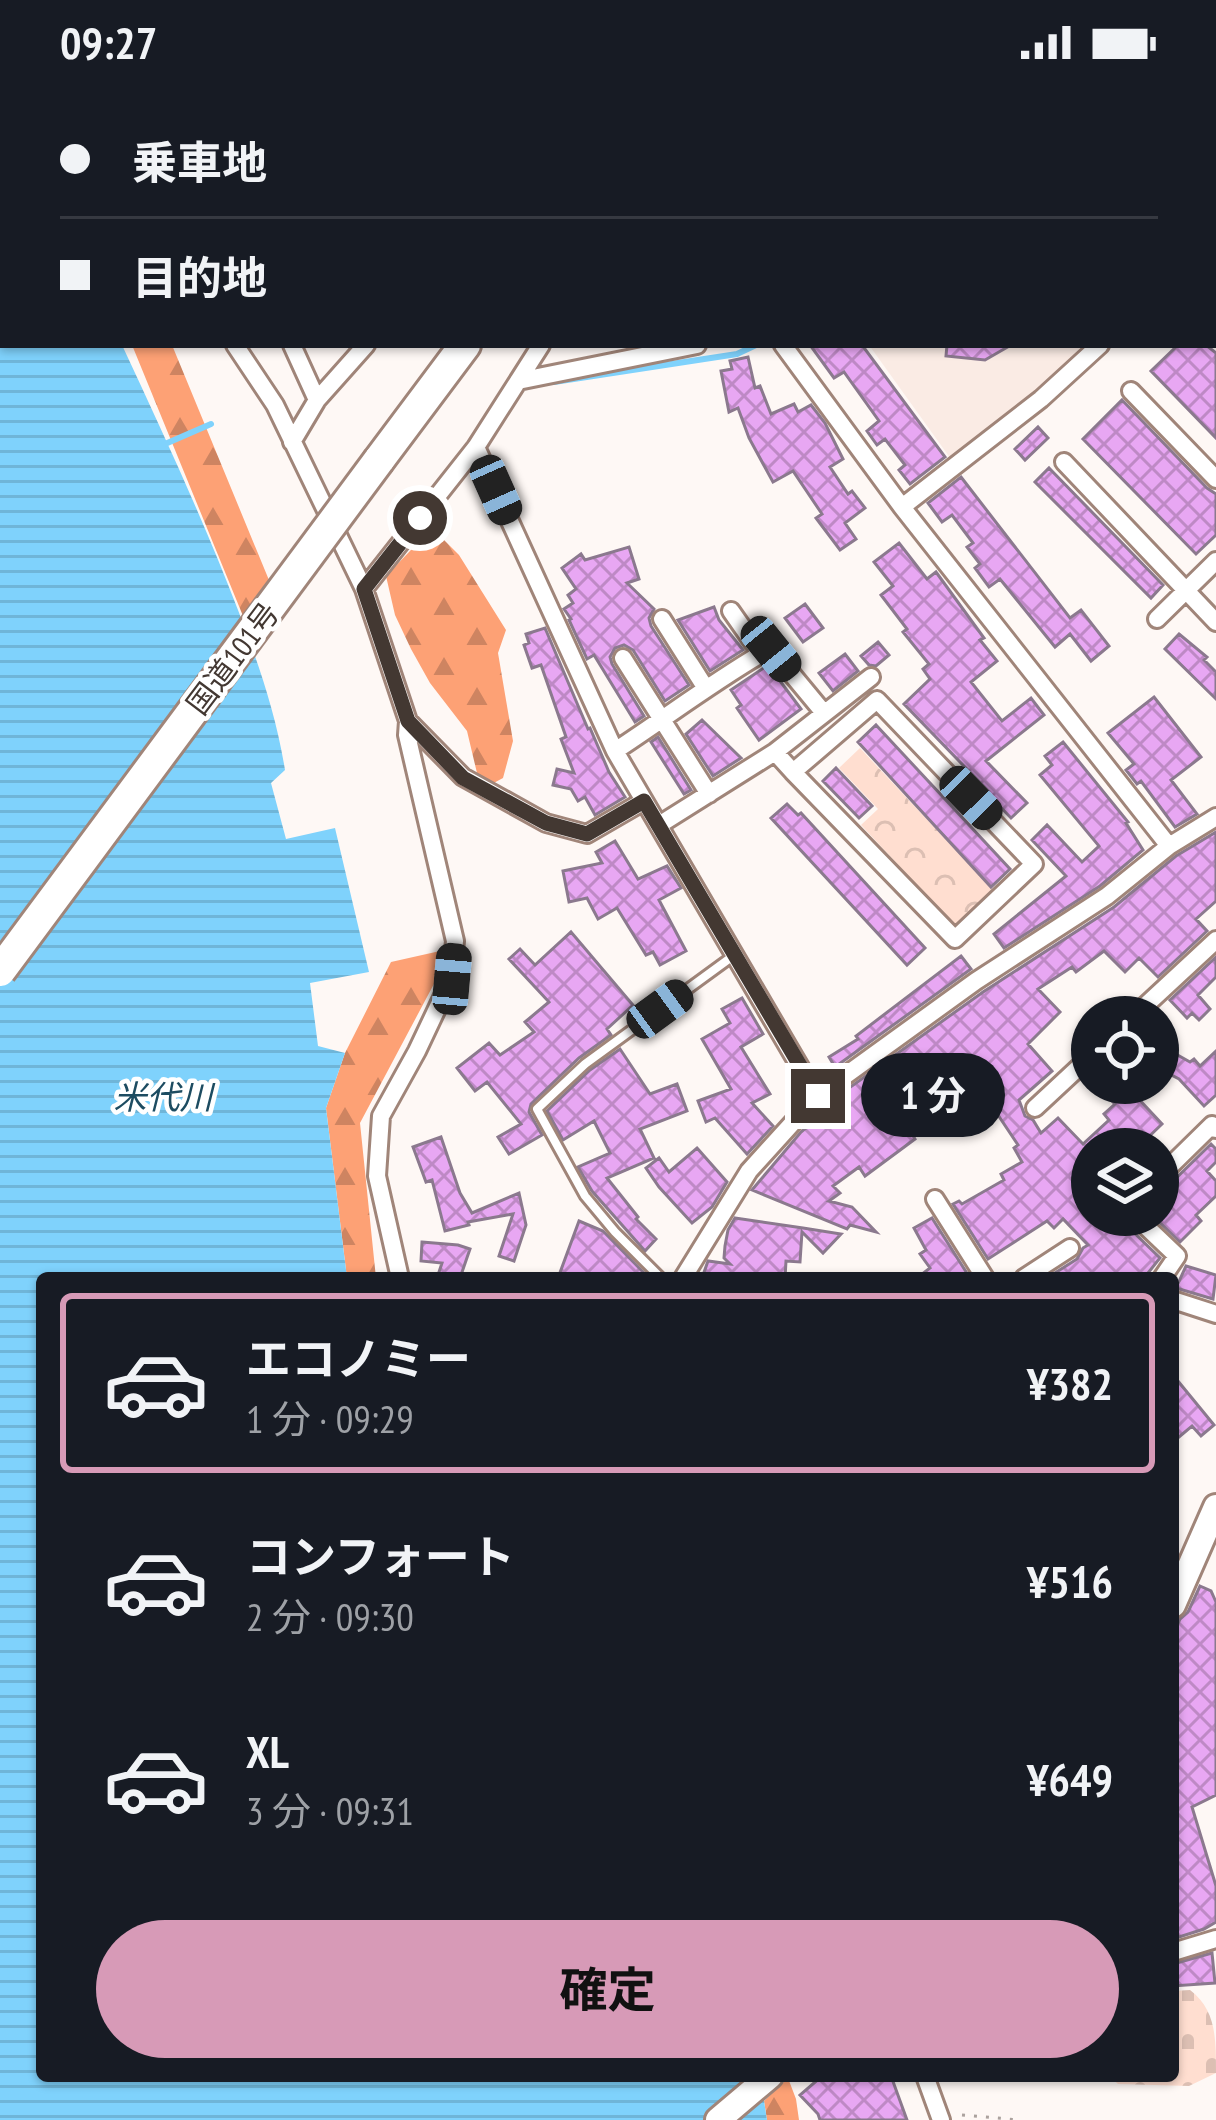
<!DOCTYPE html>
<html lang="ja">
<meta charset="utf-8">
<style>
:root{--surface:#171b24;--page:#242831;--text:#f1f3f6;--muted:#9ea1a6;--line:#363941;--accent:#d79ab7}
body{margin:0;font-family:"PT Sans Narrow","Noto Sans JP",sans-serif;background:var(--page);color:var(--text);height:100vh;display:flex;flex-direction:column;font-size:45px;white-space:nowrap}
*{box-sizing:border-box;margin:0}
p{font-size:39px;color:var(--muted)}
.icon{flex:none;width:66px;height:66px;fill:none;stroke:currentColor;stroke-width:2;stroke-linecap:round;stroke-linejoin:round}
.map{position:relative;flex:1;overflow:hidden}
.details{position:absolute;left:36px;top:1188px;width:1143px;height:810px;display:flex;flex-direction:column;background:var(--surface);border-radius:12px;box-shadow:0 3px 9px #0004}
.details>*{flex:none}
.guide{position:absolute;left:0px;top:0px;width:1218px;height:264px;box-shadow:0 3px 9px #0004;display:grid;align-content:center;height:264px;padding:0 60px;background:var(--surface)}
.buttons{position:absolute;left:1071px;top:912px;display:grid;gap:24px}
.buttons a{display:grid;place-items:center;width:108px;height:108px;border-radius:50%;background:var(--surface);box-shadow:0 3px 9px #0004;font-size:60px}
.end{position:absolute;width:54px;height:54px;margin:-27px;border:15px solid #433832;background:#fff;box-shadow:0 0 0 6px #fff}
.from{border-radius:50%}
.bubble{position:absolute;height:84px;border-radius:42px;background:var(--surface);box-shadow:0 3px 9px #0004;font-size:39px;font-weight:700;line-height:84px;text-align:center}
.car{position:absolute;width:36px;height:72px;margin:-36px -18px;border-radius:15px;box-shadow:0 0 9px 3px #0007;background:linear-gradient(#222 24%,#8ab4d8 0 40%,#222 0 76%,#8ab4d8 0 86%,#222 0)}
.guide b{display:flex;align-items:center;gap:42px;height:114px;font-size:45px}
.guide b+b{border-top:3px solid var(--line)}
.guide i{width:30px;height:30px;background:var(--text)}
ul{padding:21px 0 0;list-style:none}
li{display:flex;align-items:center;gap:36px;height:180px;margin:0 24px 18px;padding:0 36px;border:6px solid transparent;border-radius:12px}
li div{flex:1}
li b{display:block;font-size:45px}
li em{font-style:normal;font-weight:700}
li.active{border-color:var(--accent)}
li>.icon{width:108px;height:108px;stroke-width:1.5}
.action{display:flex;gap:24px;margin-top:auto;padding:24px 60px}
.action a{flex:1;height:138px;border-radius:72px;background:var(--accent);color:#111;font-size:48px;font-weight:700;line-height:138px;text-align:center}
.status{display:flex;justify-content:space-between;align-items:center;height:84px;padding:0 60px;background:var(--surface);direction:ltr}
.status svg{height:33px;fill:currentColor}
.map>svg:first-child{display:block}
</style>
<div class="status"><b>09:27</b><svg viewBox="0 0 49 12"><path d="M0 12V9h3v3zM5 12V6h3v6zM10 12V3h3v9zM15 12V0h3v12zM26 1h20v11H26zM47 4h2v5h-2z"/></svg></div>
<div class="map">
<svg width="1216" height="2036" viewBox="0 0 1216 2036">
<defs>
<pattern id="forest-firs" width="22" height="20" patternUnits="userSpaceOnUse" patternTransform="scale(3)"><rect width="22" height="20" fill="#fda175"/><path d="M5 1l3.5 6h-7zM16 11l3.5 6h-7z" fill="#ce8461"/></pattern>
<pattern id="cemetery-stones" width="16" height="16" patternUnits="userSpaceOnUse" patternTransform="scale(3)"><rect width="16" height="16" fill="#ffded0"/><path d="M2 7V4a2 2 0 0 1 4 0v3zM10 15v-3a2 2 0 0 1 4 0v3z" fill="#dcbfb3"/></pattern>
<pattern id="park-crowns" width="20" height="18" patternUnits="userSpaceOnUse" patternTransform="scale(3)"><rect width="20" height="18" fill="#ffded0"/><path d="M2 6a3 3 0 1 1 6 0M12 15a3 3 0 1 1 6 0" fill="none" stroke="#dcbfb3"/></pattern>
<pattern id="water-rules" width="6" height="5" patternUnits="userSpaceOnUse" patternTransform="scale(3)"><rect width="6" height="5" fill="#7fd2fc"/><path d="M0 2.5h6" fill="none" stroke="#6fb5d8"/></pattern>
<pattern id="building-cross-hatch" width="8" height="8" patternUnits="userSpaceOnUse" patternTransform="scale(3)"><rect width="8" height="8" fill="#e8a7f3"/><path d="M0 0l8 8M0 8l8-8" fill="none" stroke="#be89c5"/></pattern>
</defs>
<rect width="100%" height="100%" fill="#fef8f5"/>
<path fill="#faebe4" d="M869,261H1090L1036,312L953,378Z"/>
<path fill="url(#forest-firs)" d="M132,261H172L271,501L243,532Z
M432,444L459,471L506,546L498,569L513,657L503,694L490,701L477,689L467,647L430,599L411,565L395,531L386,492Z
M440,867L435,898L360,1039L376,1194H347L326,1024L345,969L391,878Z
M788,1994L796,2015L799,2036H767L764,2017Z"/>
<path fill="url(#cemetery-stones)" d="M1190,1906C1216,1926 1216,1953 1216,1989L1189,2002L1118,2000L1109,1992H1173V1907Z"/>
<path fill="url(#park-crowns)" d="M860,664L995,808L957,844L861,741L878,725L839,684Z"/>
<path fill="url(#water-rules)" d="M0,0L3,7V261H122C163,349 203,435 238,526C258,578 276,630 285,686L271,699L286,755L335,744L369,888L310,899L318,962L345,969L326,1024L347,1194H42V1992H744L764,2017L767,2036H0Z"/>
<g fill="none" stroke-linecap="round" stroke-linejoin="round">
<path stroke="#7fd2fc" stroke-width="6" d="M554,298L737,270L756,261
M165,360L211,340"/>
</g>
<path fill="url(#building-cross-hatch)" stroke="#8b798e" stroke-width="3" d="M810,261H862L945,373L910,400L899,386L905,381L885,355L877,361L867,347L879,337L844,288L834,294Z
M947,261H1011L985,276L946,272Z
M1178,261H1206L1216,269V354L1151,287Z
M748,273L755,304L760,302L771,330L794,320L798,328L811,321L825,339L843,375L830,383L848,410L852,407L865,424L845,439L856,455L840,466L816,434L822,430L793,387L773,398L749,354L738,324L729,328L721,287L732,285L730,277Z
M1122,316L1207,404L1216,410V451L1196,470L1083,355Z
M1038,343L1048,354L1025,376L1015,365Z
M1049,384L1163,501L1151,514L1035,398Z
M961,393L1070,534L1081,526L1109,562L1091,577L1070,550L1055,563L1000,495L989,503L975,484L980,480L967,463L973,459L952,431L942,438L928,419Z
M899,459L927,495L936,488L984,554L980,556L997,577L971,598L1002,637L1031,614L1044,631L986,677L1027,719L1011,734L986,708L988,707L904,620L930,595L923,585L929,580L903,548L907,545L881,511L893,502L874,478Z
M629,463L639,495L627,499L654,525L649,534L651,542L689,601L665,617L633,566L624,561L615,564L610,573L612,580L644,632L635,638L594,571L587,575L569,536L571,535L564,525L573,519L568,511L576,505L562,484L581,470L585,476Z
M805,520L823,544L803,558L785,534Z
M714,523L719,536L743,566L710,587L678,536Z
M545,544L588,645L590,644L609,688L625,713L595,731L585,713L578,717L571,705L553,701L557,685L574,689L561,655L566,653L541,581L532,584L524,561L529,559L526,550Z
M1179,550L1207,573L1204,576L1216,588V615L1165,565Z
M878,558L889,571L876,582L869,581L861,572Z
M845,570L858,587L833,607L819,589Z
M768,581L801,625L759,656L737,624L741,621L731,606Z
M1154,613L1201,673L1171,696L1197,730L1175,743L1141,697L1137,700L1126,686L1134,680L1108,649Z
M702,636L741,674L713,692L686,650Z
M876,641L1010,785L991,803L858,658Z
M658,653L691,706L684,710L651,658Z
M1063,658L1128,738L1126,739L1143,766L1100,802L1004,864L994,850L1066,792L1032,756L1047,741L1082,778L1099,762L1040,691L1052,681L1045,672Z
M836,684L872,722L859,734L823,697Z
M787,720L798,731L801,729L925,864L907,881L771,734Z
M1216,748V817L1196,835L1207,847L1158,893L1139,874L1125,888L1104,867L1076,888L1072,883L1038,905L1060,928L1028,960L1052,987L1019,1016L1025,1032L1033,1036L1041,1049L1058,1034L1083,1060L1109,1036L1104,1030L1115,1020L1108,1013L1121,1001L1131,1012L1134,1010L1162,1040L1136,1065H1092V1131H1122L1125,1140L1160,1174L1144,1194H1047L1077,1175L1083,1164L1088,1161L1063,1135L1054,1144L1047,1137L988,1175L953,1120L959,1117L962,1120L1004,1096L1001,1090L1022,1078L1014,1064L1018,1061L996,1028L984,1036L969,1014L911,1048L915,1055L865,1092L859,1083L833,1102L840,1109L829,1117L852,1123L876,1148L850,1141L847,1145L752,1106L801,1048L844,1012L842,1009L983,908L1114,823L1176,772Z
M615,757L638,795L667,782L681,804L659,816L686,867L660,881L653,868L646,871L617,824L598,835L587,814L569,818L563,787L602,779L596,768Z
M571,848L633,921L607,945L611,951L579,974L531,1020L529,1028L542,1051L509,1070L498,1053L521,1040L487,998L475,1007L457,984L489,959L500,971L534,948L525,938L549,918L509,875L520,865L535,881Z
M961,872L971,885L835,983L829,973L858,955L856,952Z
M1216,873V893L1198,911L1210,925L1199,936L1192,929L1187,934L1170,916Z
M742,914L763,950L741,963L770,1010L752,1019L773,1042L747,1070L715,1034L706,1038L698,1017L731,1005L702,955L730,939L722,925Z
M1158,960L1190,978L1194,975L1200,982L1216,967V1011L1204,1022L1179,995L1158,984Z
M620,965L650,1010L677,1000L687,1027L640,1045L654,1074L607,1094L638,1133L636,1135L656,1155L645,1167L592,1107L578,1083L610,1069L594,1037L563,1056L547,1027L590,986Z
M441,1053L460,1109L472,1129L519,1109L526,1141L514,1177L499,1172L513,1130L468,1138L469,1141L445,1147L432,1096L426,1098L413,1063Z
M1211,1060L1216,1065V1078L1207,1087L1216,1097V1112L1196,1131L1201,1137L1180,1158L1152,1131H1158V1107L1167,1103Z
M697,1064L727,1098L712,1123L692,1139L659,1103L646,1084L659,1074L669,1088Z
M735,1134L803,1144L841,1150L823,1169L802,1148L800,1178L786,1177L785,1194H702L708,1177L730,1180L724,1174L725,1162L728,1146Z
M932,1134L970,1194H917L930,1184L920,1170L926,1166L914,1144Z
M579,1137L603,1147L649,1194H558Z
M422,1158L458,1161L470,1165L460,1194H437L442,1179L421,1177Z
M1186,1182L1216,1191L1213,1215L1176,1204Z
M1173,1291L1214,1341L1201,1352L1192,1342L1173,1358Z
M1200,1502L1211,1507L1216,1518V1711L1192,1723L1216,1802V1838L1204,1845L1173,1855V1550L1180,1535L1188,1528Z
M1212,1869L1215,1899L1173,1902V1880Z
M822,1992H891L907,2036H820L818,2030L800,2011Z"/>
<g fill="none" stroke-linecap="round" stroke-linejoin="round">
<g stroke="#a08579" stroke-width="14">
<path id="lane" d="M661,1194L615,1148L585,1112L537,1025L585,980L733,872"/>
</g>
<g stroke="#a08579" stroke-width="22">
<path id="street" d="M99,0L100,3
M163,0L164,3
M526,0L529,3
M708,0L710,3
M986,0L989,3
M351,3L353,0
M908,3L909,0
M1171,3L1174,0
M1215,252L1216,253
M235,261L275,321L364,505L408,637L407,651L455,857L451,895L417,967L381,1032L377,1092L400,1194
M292,261L317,316
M783,261L902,423L1169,762
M518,297L697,261
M1131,307L1216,395
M292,358L317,316L366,261
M476,363L615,667L817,1012
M1064,378L1216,538
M902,423L1041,315L1100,261
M364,505L476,363L541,261
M662,535L705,603
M1157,535L1216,477
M761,570L771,565L824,629
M623,574L709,710
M408,637L463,693L546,739L587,750L644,717
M615,667C664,635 710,600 761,570L731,527
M775,668L793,688L955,855L1034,780L877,616L793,688
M659,741L775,668L871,593
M1133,933L1216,856
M1035,1024L1092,971
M1158,1094L1212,1041L1216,1045
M935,1115L985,1194
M1134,1131L1177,1172L1162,1194
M683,1194L749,1087L817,1012L976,897L1107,812L1169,762L1216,733
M1024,1194L1070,1164
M1173,1216L1216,1230
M1173,1868L1216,1855
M925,1992L941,2036"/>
</g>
<g stroke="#a08579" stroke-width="30">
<path id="secondary" d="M1173,1521L1216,1423
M718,2036L770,1992"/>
</g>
<g stroke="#a08579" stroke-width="36">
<path id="highway" d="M654,3L656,0
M379,376L465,261"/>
</g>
<path stroke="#aba29e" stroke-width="3" stroke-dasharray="3 9" stroke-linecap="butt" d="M962,2031L1020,2036"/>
<use href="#lane" stroke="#fff" stroke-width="8"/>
<use href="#street" stroke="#fff" stroke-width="16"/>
<use href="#secondary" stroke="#fff" stroke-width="24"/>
<use href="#highway" stroke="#fff" stroke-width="30"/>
<g stroke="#a08579" stroke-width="36" stroke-linecap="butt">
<path id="highway-bridge" d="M0,887L379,376"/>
</g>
<use href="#highway-bridge" stroke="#fff" stroke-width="30"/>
</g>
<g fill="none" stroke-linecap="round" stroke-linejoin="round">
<path stroke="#433832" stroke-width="15" d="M420,434L364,505L408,637L463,694L546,739L587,750L644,717L818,1012"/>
</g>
<g text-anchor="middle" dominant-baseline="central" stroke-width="9" stroke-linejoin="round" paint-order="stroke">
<g font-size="30" fill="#433832" stroke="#fff">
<text transform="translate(232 574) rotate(-53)">国道101号</text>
</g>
<g font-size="33" font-style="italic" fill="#1d4c61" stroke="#fff">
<text x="163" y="1012">米代川</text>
</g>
</g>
</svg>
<div class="buttons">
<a><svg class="icon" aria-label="locate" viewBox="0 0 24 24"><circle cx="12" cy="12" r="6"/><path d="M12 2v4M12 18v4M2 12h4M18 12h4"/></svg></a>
<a><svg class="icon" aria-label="layers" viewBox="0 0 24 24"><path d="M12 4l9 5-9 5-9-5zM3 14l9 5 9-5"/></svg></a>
</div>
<i class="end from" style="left:420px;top:434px"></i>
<i class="end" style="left:818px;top:1012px"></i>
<div class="bubble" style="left:861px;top:969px;width:144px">1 分</div>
<i class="car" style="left:496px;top:406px;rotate:156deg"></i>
<i class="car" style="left:771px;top:565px;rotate:141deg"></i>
<i class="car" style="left:971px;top:714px;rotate:136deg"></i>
<i class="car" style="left:452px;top:895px;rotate:5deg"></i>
<i class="car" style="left:660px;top:925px;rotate:54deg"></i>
<div class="guide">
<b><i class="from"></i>乗車地</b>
<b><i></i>目的地</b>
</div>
<section class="details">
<ul>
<li class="active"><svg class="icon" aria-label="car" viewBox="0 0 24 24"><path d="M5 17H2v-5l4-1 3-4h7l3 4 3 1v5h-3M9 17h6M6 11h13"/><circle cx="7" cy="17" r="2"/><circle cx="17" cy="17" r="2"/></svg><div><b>エコノミー</b><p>1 分 · 09:29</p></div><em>¥382</em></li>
<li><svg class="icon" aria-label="car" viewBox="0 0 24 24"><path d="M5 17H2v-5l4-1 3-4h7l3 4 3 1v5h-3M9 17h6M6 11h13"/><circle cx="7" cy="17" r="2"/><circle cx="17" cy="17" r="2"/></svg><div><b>コンフォート</b><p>2 分 · 09:30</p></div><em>¥516</em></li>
<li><svg class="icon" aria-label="car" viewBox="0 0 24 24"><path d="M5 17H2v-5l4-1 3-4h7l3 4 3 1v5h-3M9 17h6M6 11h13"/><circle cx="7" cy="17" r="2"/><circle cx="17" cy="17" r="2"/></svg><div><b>XL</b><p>3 分 · 09:31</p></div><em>¥649</em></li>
</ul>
<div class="action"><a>確定</a></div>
</section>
</div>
